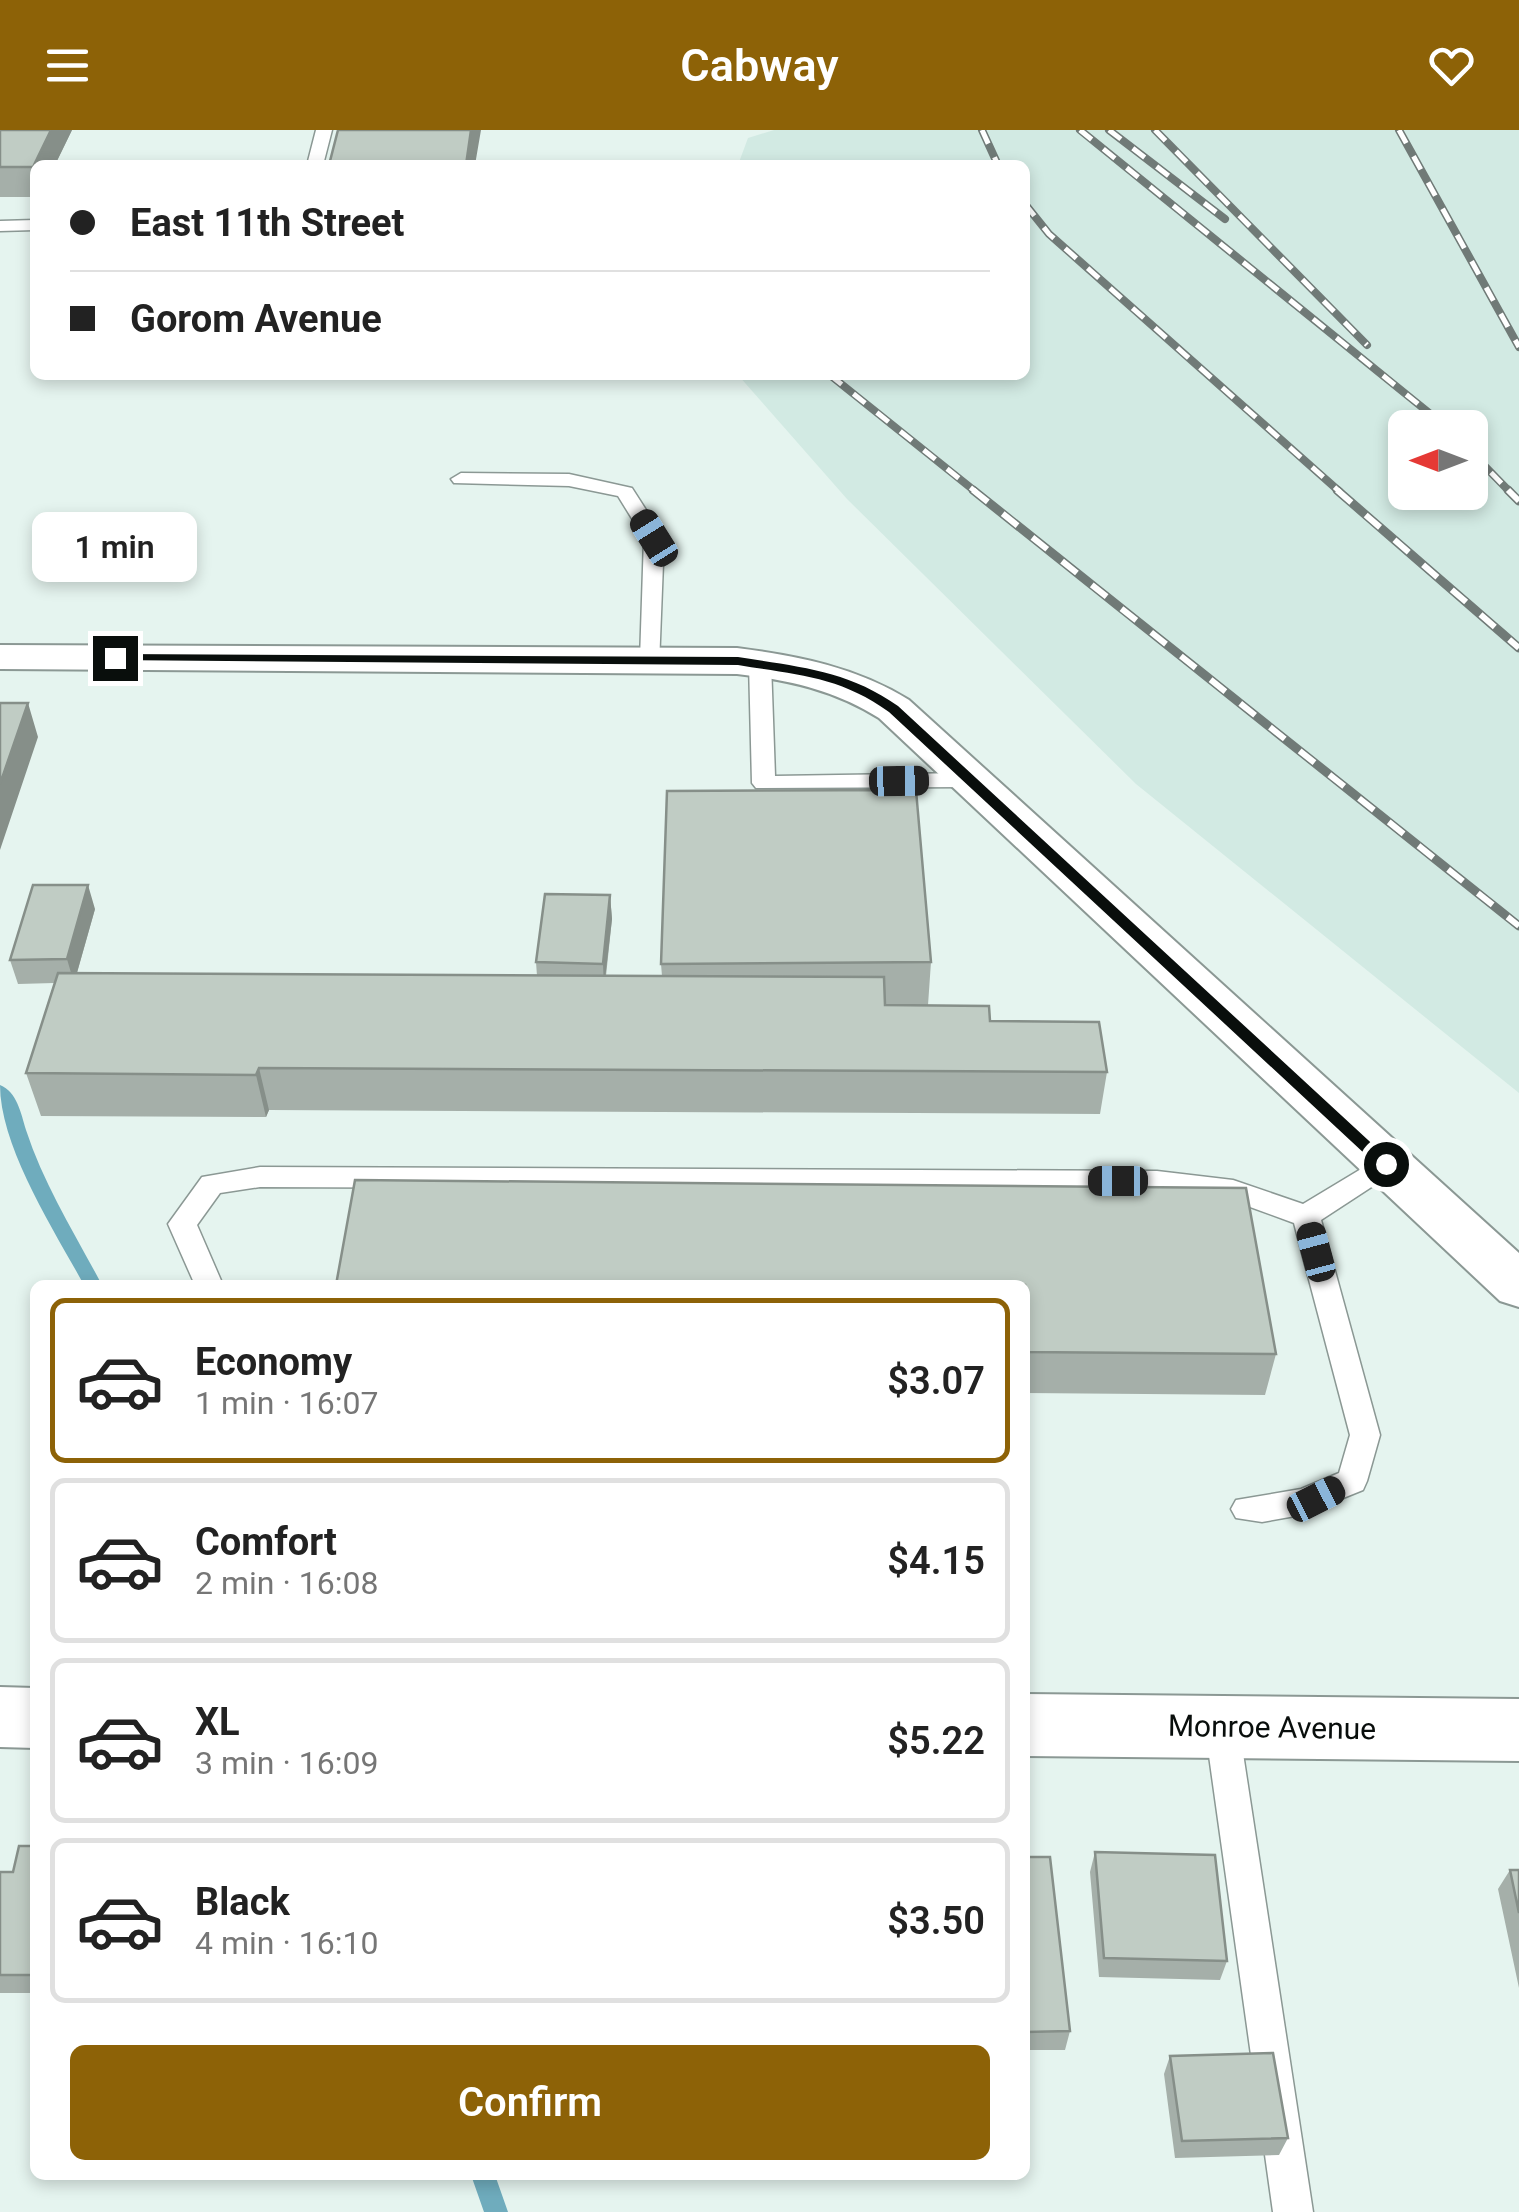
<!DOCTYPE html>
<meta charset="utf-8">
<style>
:root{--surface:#fff;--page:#f2f2f2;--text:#222;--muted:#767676;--line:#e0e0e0;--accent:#8d6207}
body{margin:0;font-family:Roboto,sans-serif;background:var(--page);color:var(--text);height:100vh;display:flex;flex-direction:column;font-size:38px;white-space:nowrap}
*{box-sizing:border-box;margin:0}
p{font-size:32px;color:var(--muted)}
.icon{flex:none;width:55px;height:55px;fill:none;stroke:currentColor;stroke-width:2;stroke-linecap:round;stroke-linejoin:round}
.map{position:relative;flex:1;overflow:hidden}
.details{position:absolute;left:30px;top:1150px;width:1000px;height:900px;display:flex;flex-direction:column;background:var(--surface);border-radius:15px;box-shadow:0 5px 15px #0003}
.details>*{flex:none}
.guide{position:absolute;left:30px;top:30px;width:1000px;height:220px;border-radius:15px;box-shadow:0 5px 15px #0003;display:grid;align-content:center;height:220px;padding:0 40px;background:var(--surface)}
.needle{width:65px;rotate:270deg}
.tools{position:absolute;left:1388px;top:280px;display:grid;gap:20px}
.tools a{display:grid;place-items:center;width:100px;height:100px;border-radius:15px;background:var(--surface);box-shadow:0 5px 15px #0003;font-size:50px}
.end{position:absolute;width:45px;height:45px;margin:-22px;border:12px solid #090e0c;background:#fff;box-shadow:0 0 0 5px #fff}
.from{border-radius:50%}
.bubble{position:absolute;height:70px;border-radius:15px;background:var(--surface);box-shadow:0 5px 15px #0003;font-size:32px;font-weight:600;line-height:70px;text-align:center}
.car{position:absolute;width:30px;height:60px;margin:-30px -15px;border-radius:12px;box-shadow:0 0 8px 2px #0007;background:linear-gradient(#222 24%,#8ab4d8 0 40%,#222 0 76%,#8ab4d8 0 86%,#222 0)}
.guide b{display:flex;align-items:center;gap:35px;height:95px;font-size:38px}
.guide b+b{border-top:2px solid var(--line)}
.guide i{width:25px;height:25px;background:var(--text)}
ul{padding:18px 0 0;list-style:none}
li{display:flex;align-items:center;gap:30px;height:165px;margin:0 20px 15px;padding:0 20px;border:5px solid var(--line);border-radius:15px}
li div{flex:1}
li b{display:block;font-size:38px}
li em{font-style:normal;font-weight:600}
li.selected{border-color:var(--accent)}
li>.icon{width:90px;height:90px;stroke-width:1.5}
.button{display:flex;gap:20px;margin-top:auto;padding:20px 40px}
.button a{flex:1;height:115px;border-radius:15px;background:var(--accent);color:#fff;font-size:40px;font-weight:600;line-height:115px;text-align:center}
header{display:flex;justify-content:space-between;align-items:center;height:130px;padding:0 40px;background:var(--accent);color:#fff;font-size:45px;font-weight:600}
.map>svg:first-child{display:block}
</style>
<header><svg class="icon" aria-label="menu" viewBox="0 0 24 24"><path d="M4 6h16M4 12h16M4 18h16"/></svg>Cabway<svg class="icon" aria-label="heart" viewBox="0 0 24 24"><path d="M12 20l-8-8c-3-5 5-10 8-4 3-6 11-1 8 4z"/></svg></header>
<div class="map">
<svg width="1519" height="2082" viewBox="0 0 1519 2082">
<rect width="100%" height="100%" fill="#e5f4ef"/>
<path fill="#d2eae3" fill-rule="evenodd" d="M774,0H1519V963L1136,654L847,369L738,245H1025V35H738L748,8ZM1405,298H1470V362H1405Z"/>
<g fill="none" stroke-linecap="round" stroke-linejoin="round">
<path fill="#6facbd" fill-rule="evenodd" d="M0,955C17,962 21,983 26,1000C44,1055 75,1104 102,1155H84C54,1100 0,1017 0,955Z
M471,2045H495L508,2082H484Z"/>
<g stroke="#8b9894" stroke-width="3">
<path id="service" d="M316,0H332L323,35H307Z
M35,90V100L0,101V91Z
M461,343L569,344L632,358L664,408L659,535H643L640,530L644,408L618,366L569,356L454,353L451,349Z
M760,526L771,533L775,646L966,643L978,650L966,657L756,658L752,653L749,533Z
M1386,1024L1396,1027L1400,1034L1396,1041L1321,1090L1380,1305L1367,1351L1363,1360L1301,1385L1262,1392L1236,1388L1231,1379L1236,1370L1301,1359L1339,1343L1350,1305L1294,1093L1231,1070L1157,1061L260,1057L220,1063L197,1095L223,1155H195L168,1094L202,1047L260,1037L1157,1041L1233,1050L1303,1074Z
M1222,1582L1234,1586L1239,1597L1313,2082H1273L1205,1597L1210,1586Z"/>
</g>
<g stroke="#8b9894" stroke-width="4">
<path id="minor" d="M0,515L737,518C798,526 856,537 909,570L1519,1123V1177L1500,1171L879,588C834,560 789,550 737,544L0,539Z"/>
</g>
<g stroke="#8b9894" stroke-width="4">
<path id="tertiary" d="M0,1557L35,1558V1618L0,1617Z
M1025,1564L1519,1569V1631L1025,1626Z"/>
</g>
<use href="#service" fill="#fff" fill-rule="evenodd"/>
<use href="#minor" fill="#fff" fill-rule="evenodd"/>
<use href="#tertiary" fill="#fff" fill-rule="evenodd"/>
<g stroke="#707a77" stroke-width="8">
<path id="rail-far1" d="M982,0L998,35
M1080,0L1444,295
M1109,0L1225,89
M1155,0L1367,215
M1399,0L1519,217
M1025,74L1049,104L1340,362
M830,245L976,362
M1470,321L1510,362"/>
</g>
<g stroke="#707a77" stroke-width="9">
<path id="rail" d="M973,360L1519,796
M1337,360L1519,518
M1508,360L1519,371"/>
</g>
<use href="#rail-far1" stroke="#fff" stroke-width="5" stroke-dasharray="15" stroke-linecap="butt"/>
<use href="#rail" stroke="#fff" stroke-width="6" stroke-dasharray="19" stroke-linecap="butt"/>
</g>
<path fill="#a5afa9" d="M0,0H72L55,35H35V67H0Z
M610,765L612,789L606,846H662L661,834L931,832L928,875L990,891L1107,942L1100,984L269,980L266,987L41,986L26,943L54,853L18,854L10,830L95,779L77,843L537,846L536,832Z
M1025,1155L1276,1224L1265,1265L1025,1263Z
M35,1716V1863H0V1742H13Z
M1095,1722L1227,1831L1220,1850L1099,1847L1090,1742Z
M1025,1727L1070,1901L1065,1920H1025Z
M1510,1740H1519V1858L1498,1759Z
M1170,1926L1288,2008L1279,2025L1175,2028L1164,1944Z"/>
<path fill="#868f89" d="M51,0H72L55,35H35V46L33,37Z
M471,0H481L475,35H466Z
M28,573L38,607L0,720V654Z
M88,755L95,779L74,853L67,829Z
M610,765L612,789L604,858L603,834Z
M259,938L269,980L266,987L256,945Z"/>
<path fill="#c0ccc4" stroke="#868f89" stroke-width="2.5" d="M0,0H51L33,37H0Z
M338,0H471L466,35H329Z
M0,573H28L0,654Z
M916,660L931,832L661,834L667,661Z
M33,755H88L67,829L10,830Z
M545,764L610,765L603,834L536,832Z
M58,843L884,847L885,875L989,876L990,891L1099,892L1107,942L259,938L256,945L26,943Z
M355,1050L1246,1058L1276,1224L1025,1222V1155H336Z
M19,1716H35V1845H0V1742H13Z
M1095,1722L1215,1725L1227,1831L1104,1828Z
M1025,1727H1050L1070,1901L1025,1902Z
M1510,1740H1519V1783Z
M1273,1923L1288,2008L1182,2011L1170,1926Z"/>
<path fill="#090e0c" d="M115,524L738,527C798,537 847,540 898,576L1394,1034L1391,1038H1380L889,582C839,546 797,545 738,535L110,530L109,528Z"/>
<g text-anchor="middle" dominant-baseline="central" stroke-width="8" stroke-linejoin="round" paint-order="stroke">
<g font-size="30" fill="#090e0c" stroke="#fff">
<text transform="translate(1272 1597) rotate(1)">Monroe Avenue</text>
</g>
</g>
</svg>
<div class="tools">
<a><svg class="needle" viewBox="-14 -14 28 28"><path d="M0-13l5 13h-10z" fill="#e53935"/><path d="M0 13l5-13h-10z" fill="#767676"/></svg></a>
</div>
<i class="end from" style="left:1386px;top:1034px"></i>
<i class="end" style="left:115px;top:528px"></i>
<div class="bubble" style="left:32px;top:382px;width:165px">1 min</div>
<i class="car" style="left:654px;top:408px;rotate:328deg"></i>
<i class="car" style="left:899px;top:651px;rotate:89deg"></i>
<i class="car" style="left:1118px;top:1051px;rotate:270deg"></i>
<i class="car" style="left:1316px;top:1122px;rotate:345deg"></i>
<i class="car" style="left:1316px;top:1369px;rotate:63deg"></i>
<div class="guide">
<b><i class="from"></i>East 11th Street</b>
<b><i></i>Gorom Avenue</b>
</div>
<section class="details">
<ul>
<li class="selected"><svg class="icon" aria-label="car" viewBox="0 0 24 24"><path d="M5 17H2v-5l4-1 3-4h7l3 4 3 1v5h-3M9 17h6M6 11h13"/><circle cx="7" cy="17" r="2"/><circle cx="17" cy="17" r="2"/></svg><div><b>Economy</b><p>1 min · 16:07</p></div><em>$3.07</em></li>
<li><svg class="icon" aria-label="car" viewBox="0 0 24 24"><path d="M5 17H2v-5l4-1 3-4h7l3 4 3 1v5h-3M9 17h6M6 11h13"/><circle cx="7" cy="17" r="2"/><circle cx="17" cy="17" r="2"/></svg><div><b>Comfort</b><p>2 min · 16:08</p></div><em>$4.15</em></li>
<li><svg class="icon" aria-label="car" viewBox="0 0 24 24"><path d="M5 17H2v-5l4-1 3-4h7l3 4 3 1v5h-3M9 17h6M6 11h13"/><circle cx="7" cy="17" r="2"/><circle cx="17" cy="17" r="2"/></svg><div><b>XL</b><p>3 min · 16:09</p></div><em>$5.22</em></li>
<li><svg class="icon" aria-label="car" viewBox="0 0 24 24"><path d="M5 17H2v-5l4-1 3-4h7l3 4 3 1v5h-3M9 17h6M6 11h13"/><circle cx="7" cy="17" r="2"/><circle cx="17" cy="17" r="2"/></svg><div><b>Black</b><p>4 min · 16:10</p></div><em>$3.50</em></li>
</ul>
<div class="button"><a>Confirm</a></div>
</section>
</div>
